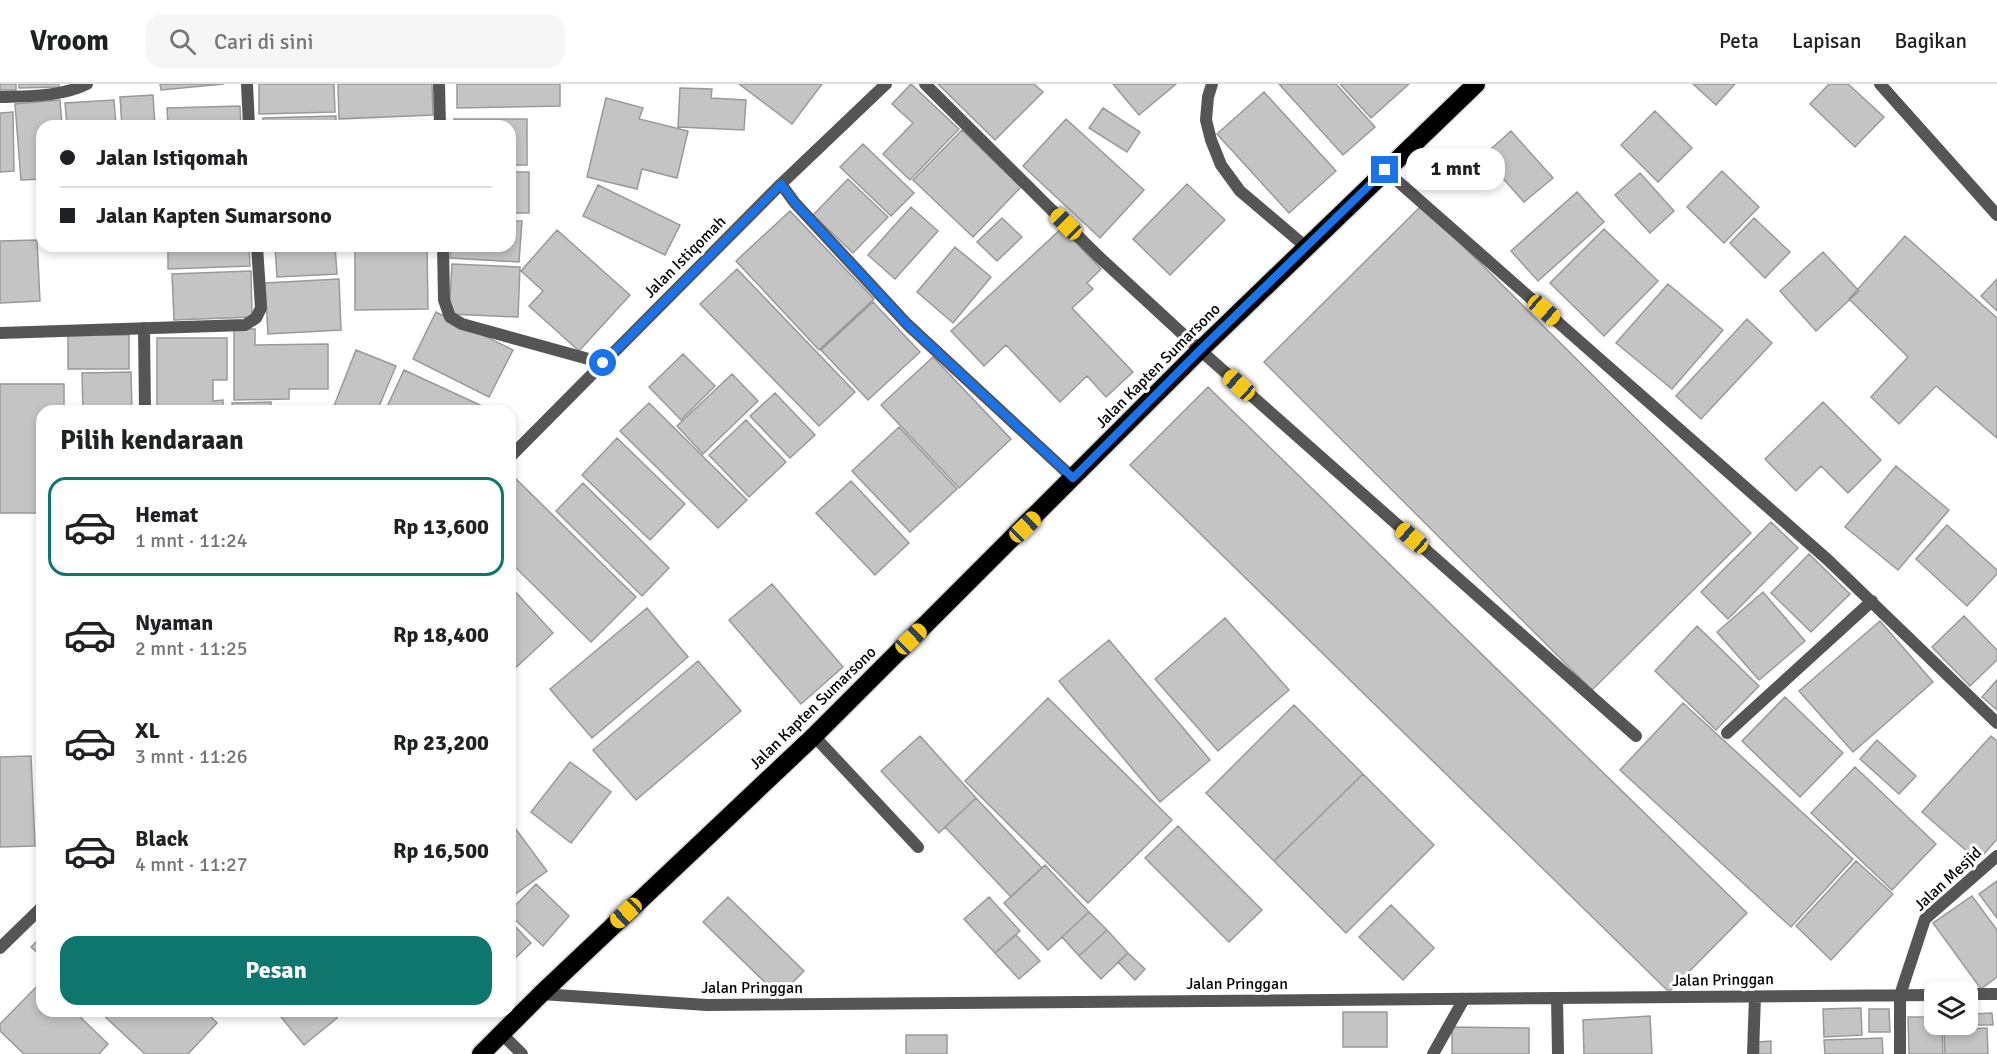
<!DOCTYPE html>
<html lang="id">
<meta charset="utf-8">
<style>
:root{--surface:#fff;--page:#f6f6f6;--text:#202124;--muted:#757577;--line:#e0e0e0;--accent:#0f766e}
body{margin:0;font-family:Signika,sans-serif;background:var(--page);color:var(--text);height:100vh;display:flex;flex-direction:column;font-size:22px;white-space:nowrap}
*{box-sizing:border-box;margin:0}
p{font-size:20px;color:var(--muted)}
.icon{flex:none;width:33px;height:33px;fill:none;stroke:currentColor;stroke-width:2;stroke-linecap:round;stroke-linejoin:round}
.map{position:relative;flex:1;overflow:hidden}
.details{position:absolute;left:36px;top:321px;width:480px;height:612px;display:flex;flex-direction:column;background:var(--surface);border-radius:18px;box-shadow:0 3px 9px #0003}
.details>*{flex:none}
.hud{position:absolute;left:36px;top:36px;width:480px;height:132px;border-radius:18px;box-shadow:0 3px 9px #0003;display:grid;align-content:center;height:132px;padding:0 24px;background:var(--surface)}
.controls{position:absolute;left:1924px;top:897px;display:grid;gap:12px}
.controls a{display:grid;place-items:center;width:54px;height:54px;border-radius:12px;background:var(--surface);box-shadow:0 3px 9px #0003;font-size:30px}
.end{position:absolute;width:27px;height:27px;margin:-14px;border:8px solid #1a73e8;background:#fff;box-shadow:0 0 0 3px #fff}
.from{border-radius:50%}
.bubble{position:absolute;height:42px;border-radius:18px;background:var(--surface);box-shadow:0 3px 9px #0003;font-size:20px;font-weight:700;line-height:42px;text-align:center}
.car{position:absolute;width:18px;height:36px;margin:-18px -9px;border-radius:8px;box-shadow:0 0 4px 2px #0007;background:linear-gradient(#f5c518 24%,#345 0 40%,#f5c518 0 76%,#345 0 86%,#f5c518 0)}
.hud b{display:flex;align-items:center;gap:21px;height:57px;font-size:22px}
.hud b+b{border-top:2px solid var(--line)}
.hud i{width:15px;height:15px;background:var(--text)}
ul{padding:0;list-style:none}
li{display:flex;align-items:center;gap:18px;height:99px;margin:0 12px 9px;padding:0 12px;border:3px solid transparent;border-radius:18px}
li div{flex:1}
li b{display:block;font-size:22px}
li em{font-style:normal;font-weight:700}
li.on{border-color:var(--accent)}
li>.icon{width:54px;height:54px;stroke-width:1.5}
h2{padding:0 24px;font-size:27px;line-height:72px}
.action{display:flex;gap:12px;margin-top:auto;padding:12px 24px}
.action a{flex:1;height:69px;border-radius:18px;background:var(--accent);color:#fff;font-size:24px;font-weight:700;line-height:69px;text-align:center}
header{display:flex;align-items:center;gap:36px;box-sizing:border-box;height:84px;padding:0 30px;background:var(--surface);border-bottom:2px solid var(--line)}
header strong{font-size:28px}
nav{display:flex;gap:33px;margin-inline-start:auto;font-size:21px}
.search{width:420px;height:54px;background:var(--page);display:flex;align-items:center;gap:15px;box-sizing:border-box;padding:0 21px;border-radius:18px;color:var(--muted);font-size:22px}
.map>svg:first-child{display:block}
</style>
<header>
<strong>Vroom</strong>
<div class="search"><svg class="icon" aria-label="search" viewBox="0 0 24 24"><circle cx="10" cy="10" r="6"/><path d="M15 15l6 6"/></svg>Cari di sini</div>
<nav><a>Peta</a><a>Lapisan</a><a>Bagikan</a></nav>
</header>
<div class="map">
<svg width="1997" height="970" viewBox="0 0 1997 970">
<rect width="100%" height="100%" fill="#fff"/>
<path fill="#c4c4c4" stroke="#999" stroke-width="1.5" d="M0,0H16V6H0Z
M19,0H59V3L19,4Z
M160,0H224L161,6Z
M259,0H334L335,28L259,30Z
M338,0H432L433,31L339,35Z
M457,0H560V22L457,24Z
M739,0H822L792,40Z
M911,0L959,45L910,96L883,70L913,39L892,20Z
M938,0H1034L1043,8L995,56Z
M1113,0H1176L1139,31Z
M1279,0H1336L1375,43L1343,71Z
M1340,0H1409L1371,34Z
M1693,0H1735L1716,21Z
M1829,0H1848L1884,33L1855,63L1810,20Z
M680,4L712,5L711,14L746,16L744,46L678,43Z
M1264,8L1336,87L1289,129L1217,50Z
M153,11L155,42H122L120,13Z
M606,14L643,24L639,35L688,47L677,94L642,85L637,105L587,93Z
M60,16L62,42H42V95L21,96L15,20Z
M114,16L116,42H67L65,19Z
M240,22L241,42H168L167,24Z
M1103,24L1140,48L1127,68L1089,44Z
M1655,27L1692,64L1658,98L1621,61Z
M13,28L14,87L0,88V29Z
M336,32V42H263V34Z
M454,35H527V81H510V42H454Z
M1066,35L1144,106L1100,154L1023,82Z
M962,46L1021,103L973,153L913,96Z
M1511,47L1553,94L1524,118L1483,72Z
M863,60L914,109L891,132L840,83Z
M1722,87L1759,123L1724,159L1687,123Z
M510,88H529V129H510Z
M1640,89L1674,127L1650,149L1615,111Z
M848,95L888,133L853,169L813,131Z
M1187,100L1225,136L1170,191L1133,155Z
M598,101L680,141L665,171L583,132Z
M1577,108L1604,138L1538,197L1511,167Z
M1422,121L1751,449L1592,606L1264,278Z
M911,123L938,147L895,195L868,171Z
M790,127L874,215L819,266L736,177Z
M1002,134L1022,153L997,177L977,158Z
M1754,134L1790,168L1765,194L1730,159Z
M510,137H522L519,178L450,174L451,162H510Z
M1062,144L1101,185L1087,199L1093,205L1072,224L1133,288L1106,313L1087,292L1060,318L1006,261L984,282L951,247Z
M1604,145L1658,197L1604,252L1550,199Z
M557,146L630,211L579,267L529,222L543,207L521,187Z
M1905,152L1997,234V354L1936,302L1899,340L1871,313L1908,273L1849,215Z
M37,156L40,217L0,219V157Z
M168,162H249L250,182L168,185Z
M275,162H335L337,190L277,193Z
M355,162H427L428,225L355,226Z
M955,163L991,193L953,239L917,208Z
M1823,168L1859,207L1816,247L1780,207Z
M452,180L520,183L518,233L449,230Z
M737,185L855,308L819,342L700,220Z
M251,187L252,233L174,236L172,190Z
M339,195L341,246L268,250L265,199Z
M1997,195V227L1981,212Z
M1668,200L1723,246L1672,305L1616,259Z
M873,218L920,268L868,316L821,266Z
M436,228L513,266L489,313L413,275Z
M1747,235L1772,259L1701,335L1676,312Z
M234,245H255V261L328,260V305H289V315L234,316Z
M68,251H129V285H68Z
M157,254H227V296H213V317L223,316V327H157Z
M356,266L396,282L377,327H332Z
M683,270L715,302L681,336L649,303Z
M933,273L1011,355L959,404L881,321Z
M404,286L493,327H385Z
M131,288L132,326H83L82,289Z
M732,290L758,317L703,370L677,342Z
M0,300H64V327H42V429H0Z
M1208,303L1747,829L1669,908L1130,381Z
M775,309L815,351L790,374L750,332Z
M271,318V327H233L232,319Z
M1823,318L1881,376L1848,409L1821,382L1796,407L1765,375Z
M649,319L747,416L718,444L620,347Z
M746,336L786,378L749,413L709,371Z
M899,343L957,405L910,448L852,387Z
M617,354L685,420L650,456L582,391Z
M1896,382L1949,426L1898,486L1845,443Z
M512,391L636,513L591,558L510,478V393Z
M851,397L909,459L875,491L816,429Z
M583,399L669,484L642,512L556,427Z
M1771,438L1798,464L1728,535L1701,508Z
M1947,441L1997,486V490L1967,522L1916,475Z
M1809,470L1850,510L1811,548L1771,509Z
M772,500L843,583L801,620L729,536Z
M510,502L553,549L510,589Z
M1763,508L1805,557L1759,596L1717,548Z
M647,524L688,573L592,654L550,605Z
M1964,532L1997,566V576L1970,602L1932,563Z
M1225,534L1289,606L1218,667L1155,595Z
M1880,537L1933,598L1853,668L1799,607Z
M1697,542L1759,602L1716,646L1655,587Z
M1109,556L1210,676L1160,718L1059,597Z
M698,577L741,627L636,716L593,666Z
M1997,596V626L1982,613Z
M1785,613L1843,669L1800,713L1742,657Z
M1048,614L1172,736L1088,819L965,697Z
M1683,619L1853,775L1791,843L1620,686Z
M1294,621L1363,690L1274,777L1206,709Z
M920,652L976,714L939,749L881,687Z
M1991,652L1997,657V755L1978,777L1922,728Z
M1877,656L1916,692L1899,710L1860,675Z
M31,672L35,762L0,763V673Z
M570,678L611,708L571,759L531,728Z
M1855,683L1936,760L1892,806L1811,729Z
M1363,690L1434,761L1346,849L1274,777Z
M976,714L1042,784L1011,813L945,743Z
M512,740L547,787L510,814V741Z
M1178,742L1262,826L1229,858L1145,774Z
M1856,777L1893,810L1831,876L1796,842Z
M1045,781L1089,828L1048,866L1004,819Z
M1997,797V834L1979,810Z
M536,800L569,832L543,862L510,831V827Z
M1972,812L1997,846V893L1981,905L1933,839Z
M728,813L804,887L779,912L703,838Z
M989,813L1020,847L995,869L964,835Z
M1391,821L1434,864L1403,896L1359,853Z
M1089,828L1107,846L1079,872L1062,853Z
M510,837L531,859L510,879Z
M1107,846L1128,869L1101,895L1079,872Z
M1016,851L1040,877L1019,895L995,869Z
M42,852V873L31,863Z
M1128,869L1145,885L1135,896L1118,878Z
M42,897V927H74L108,960L99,970H24L0,947V940Z
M1861,924L1862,951L1824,953L1823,925Z
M1869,925H1889L1890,948H1869Z
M99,927H205L217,939L188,970H145Z
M276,927H332L337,934L304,961Z
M1343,928H1387V963H1343Z
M1992,929L1993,941H1973L1972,930Z
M1650,932L1652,970H1584L1583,936Z
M1908,933H1935V940H1942L1943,970H1909Z
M1452,943L1529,944V970H1452Z
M1987,944L1988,970H1945L1944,946Z
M906,951H947V970H906Z
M1882,954L1883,970H1825L1824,956Z
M1771,957V970H1759L1758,958Z"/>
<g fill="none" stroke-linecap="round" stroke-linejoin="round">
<g stroke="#dbdbdb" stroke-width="21">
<path id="highway" d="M481,970L541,910L814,652L1200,266L1476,0"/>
</g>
<path stroke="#555" stroke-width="12" d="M1880,0L1997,131
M1200,266L1636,652
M814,652L918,763
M1433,970L1464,915"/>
<path stroke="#555" stroke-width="12" d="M247,0L249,42
M439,0L440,42
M925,0L1097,171L1200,266
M1212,0L1208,13L1206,36L1211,56L1221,81L1240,107L1306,163
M0,13C28,12 61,13 87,0
M1385,86L1828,476L1997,639
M781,100L795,119L907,240L1073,394
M443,162L444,216L450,233L462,240L603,279
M144,244L145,327
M0,249L245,241L256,234L261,224L257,162
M510,373L781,100L886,0
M1727,649L1872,517
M0,864L42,823
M541,910L707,921L1935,911
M1968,910H1997
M1557,914L1558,970
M502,950L522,970
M1753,970L1755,912
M1900,970V911L1925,835L1997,772"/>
<use href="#highway" stroke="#000" stroke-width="18"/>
</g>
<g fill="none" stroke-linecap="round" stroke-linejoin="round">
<path stroke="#1a73e8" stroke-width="8" d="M603,279L781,100L795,119L907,240L1073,394L1200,266L1385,86"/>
</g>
<g text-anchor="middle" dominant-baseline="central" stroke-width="6" stroke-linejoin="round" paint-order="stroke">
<g font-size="16" fill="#000" stroke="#fff">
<text transform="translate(685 173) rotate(-45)">Jalan Istiqomah</text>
<text transform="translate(1158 282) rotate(-45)">Jalan Kapten Sumarsono</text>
<text transform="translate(813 624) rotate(-44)">Jalan Kapten Sumarsono</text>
<text transform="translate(1948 795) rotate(-43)">Jalan Mesjid</text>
<text transform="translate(1723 896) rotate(-1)">Jalan Pringgan</text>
<text x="1237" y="900">Jalan Pringgan</text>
<text x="752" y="904">Jalan Pringgan</text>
</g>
</g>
</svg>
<div class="controls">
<a><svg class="icon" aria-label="layers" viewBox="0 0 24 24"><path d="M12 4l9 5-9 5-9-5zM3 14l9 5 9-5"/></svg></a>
</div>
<i class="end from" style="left:603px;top:279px"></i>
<i class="end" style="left:1385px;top:86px"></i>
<div class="bubble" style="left:1406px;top:64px;width:99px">1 mnt</div>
<i class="car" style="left:1066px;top:140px;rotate:315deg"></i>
<i class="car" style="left:1544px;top:226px;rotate:131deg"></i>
<i class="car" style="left:1239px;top:301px;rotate:312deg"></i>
<i class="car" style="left:1025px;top:443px;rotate:46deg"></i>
<i class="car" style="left:1412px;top:454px;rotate:311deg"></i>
<i class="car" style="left:911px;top:555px;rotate:46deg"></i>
<i class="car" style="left:626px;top:829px;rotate:227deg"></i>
<div class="hud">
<b><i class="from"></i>Jalan Istiqomah</b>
<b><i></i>Jalan Kapten Sumarsono</b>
</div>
<section class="details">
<h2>Pilih kendaraan</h2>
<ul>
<li class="on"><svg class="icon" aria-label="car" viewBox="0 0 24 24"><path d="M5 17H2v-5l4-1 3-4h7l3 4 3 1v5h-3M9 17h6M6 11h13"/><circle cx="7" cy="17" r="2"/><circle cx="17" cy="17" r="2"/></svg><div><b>Hemat</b><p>1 mnt · 11:24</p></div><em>Rp 13,600</em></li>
<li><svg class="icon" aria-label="car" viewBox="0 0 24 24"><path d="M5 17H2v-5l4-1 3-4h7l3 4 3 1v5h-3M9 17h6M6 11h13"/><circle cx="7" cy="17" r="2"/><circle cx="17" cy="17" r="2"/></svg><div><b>Nyaman</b><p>2 mnt · 11:25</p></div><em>Rp 18,400</em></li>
<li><svg class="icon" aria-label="car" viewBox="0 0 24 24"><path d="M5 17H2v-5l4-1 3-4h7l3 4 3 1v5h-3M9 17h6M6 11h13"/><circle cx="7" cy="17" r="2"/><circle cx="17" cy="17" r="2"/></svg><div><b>XL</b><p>3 mnt · 11:26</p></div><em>Rp 23,200</em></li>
<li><svg class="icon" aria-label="car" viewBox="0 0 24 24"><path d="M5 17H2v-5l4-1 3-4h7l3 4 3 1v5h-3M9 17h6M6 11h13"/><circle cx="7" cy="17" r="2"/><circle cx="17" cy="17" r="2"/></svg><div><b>Black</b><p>4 mnt · 11:27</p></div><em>Rp 16,500</em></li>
</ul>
<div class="action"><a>Pesan</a></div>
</section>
</div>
